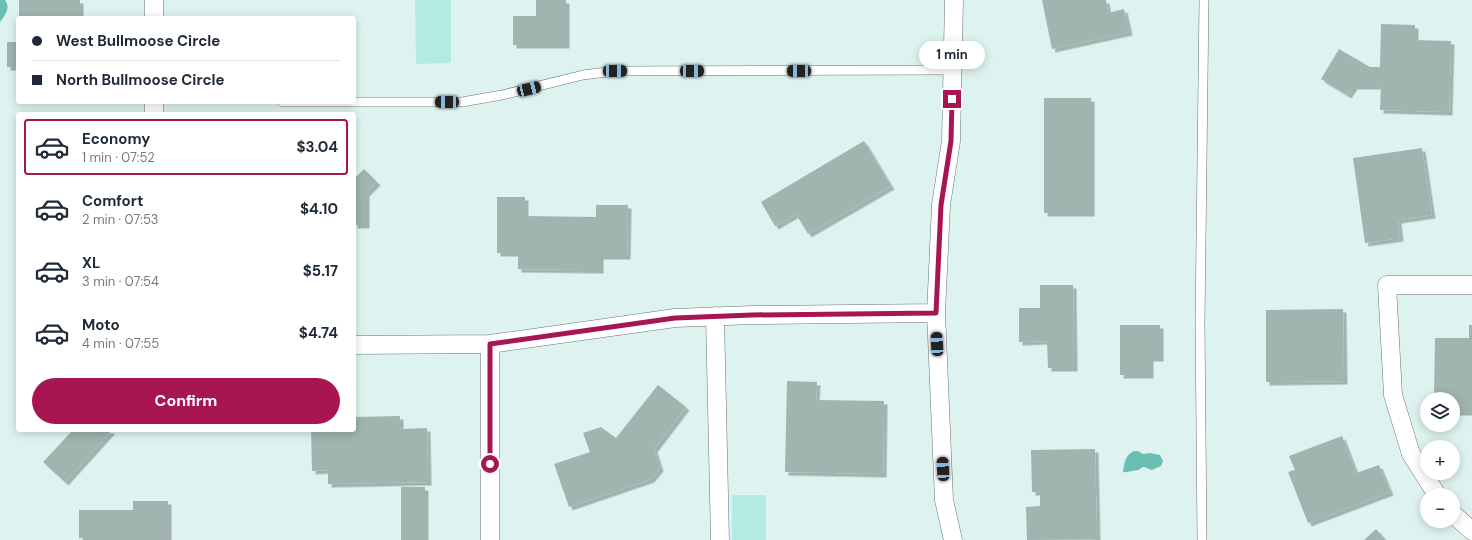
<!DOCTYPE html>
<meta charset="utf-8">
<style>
:root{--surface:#fff;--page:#f6f6f7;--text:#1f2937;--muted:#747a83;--line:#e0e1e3;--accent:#a71653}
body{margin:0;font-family:"DM Sans",sans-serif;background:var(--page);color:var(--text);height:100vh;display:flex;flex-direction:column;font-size:15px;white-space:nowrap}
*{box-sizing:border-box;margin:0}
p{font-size:13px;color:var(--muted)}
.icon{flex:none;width:22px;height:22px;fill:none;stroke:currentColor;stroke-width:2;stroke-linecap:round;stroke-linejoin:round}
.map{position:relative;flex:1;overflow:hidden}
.panel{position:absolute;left:16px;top:112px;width:340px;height:320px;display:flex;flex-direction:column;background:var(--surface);border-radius:4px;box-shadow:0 2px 10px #0003}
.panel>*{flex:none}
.hud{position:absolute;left:16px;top:16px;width:340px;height:88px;border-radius:4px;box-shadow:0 2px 10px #0003;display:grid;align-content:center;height:88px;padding:0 16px;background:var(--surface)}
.controls{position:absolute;left:1420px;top:392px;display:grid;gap:8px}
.controls a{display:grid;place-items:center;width:40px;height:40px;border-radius:50%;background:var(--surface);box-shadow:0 2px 10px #0003;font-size:20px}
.end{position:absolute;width:18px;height:18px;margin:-9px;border:5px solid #a71653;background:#fff;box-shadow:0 0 0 2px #fff}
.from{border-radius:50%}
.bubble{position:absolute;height:28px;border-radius:14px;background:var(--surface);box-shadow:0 2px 10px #0003;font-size:13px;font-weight:700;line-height:28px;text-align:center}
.car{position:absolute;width:12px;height:24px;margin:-12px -6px;border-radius:5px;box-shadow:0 0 3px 1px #0007;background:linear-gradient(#222 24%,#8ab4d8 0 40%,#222 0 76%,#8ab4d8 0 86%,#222 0)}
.hud b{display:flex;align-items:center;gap:14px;height:38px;font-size:15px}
.hud b+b{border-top:1px solid var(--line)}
.hud i{width:10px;height:10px;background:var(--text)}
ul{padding:7px 0 0;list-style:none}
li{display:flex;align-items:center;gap:12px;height:56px;margin:0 8px 6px;padding:0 8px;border:2px solid transparent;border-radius:4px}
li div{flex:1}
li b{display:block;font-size:15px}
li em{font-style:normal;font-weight:700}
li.current{border-color:var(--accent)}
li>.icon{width:36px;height:36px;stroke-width:1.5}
.primary-button{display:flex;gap:8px;margin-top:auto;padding:8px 16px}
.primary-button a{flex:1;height:46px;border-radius:24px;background:var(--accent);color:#fff;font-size:16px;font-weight:700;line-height:46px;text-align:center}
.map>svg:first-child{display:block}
</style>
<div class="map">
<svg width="1472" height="540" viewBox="0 0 1472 540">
<defs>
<filter id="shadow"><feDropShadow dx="3.5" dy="3.5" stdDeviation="0" flood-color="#0004"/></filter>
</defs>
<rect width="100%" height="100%" fill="#def3ef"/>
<path fill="#b2ebe2" d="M415,0H451V63L416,64Z
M732,495H766V540H732Z"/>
<path fill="#6abfb2" d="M0,0H5C11,8 5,15 0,22Z
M1134,451H1138L1143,454L1150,453L1160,455L1163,461L1161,466L1152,470C1146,469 1144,464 1139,470C1133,470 1129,473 1123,472C1124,464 1125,455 1134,451Z"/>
<path fill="#a0b4b0" filter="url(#shadow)" d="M19,0H80V18H19Z
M536,0H566V45H513V16H536Z
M1042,0H1106L1108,13L1124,9L1129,32L1052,49Z
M1381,24L1415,25V40L1451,41L1449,112L1380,110L1381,86H1354L1348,95L1321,79L1339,49L1370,67H1380Z
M7,42H18V67H7Z
M1044,98H1091V213H1044Z
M864,141L891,186L808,234L796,214L775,226L761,202Z
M1422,148L1432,215L1398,220L1400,238L1365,243L1353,158Z
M364,169L377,182L366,193V225H354V179Z
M497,197H525V216L596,217V205H628L627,256H600V270L518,269V253H497Z
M1040,285H1073L1074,368H1048L1047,341L1019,342V308H1040Z
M1343,309L1344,381L1266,382V310Z
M1120,325H1160V358H1150V375H1120Z
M1469,325H1472V412H1453V399H1434L1435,338H1469Z
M787,381L817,382L816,400L884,401L883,474L785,472Z
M658,385L686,407L654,449L660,468L651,479L569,507L554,464L590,452L583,433L601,427L616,438Z
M400,416V429L427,428L428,482L328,484V470L312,471L311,430H354V417Z
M73,430H112L65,482L43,462Z
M1342,436L1356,473L1379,465L1390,492L1308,523L1288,472L1295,470L1289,456Z
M1095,449L1097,539L1027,540L1026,507L1040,506V492H1032L1031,450Z
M401,487H425V540H401Z
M133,501H168V538H79V510H133Z
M1376,529L1386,540H1364Z"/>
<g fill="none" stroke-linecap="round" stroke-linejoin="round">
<g stroke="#647774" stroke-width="10">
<path id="service" d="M282,102H462L502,95L583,75L615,71L953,70
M1202,540L1200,322L1204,0"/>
</g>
<g stroke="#647774" stroke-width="19">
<path id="minor" d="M154,0V18
M154,114V102
M715,316L720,540
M490,344V540
M354,345L490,344L675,318L753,315L936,313
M1437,495L1411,454L1393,395L1387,285H1472
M1453,514L1472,531
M953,540L944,500L936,313L941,205L951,141L954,0"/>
</g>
<use href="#service" stroke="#fff" stroke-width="9"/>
<use href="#minor" stroke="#fff" stroke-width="18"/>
</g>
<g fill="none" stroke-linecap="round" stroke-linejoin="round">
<path stroke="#a71653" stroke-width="5" d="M490,464V344L675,318L752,315L936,313L941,205L951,141L952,99"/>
</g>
</svg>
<div class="controls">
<a><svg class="icon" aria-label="layers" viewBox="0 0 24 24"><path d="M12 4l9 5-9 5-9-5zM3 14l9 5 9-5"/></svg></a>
<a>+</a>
<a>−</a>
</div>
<i class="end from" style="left:490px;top:464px"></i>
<i class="end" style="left:952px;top:99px"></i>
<div class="bubble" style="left:919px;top:41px;width:66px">1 min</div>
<i class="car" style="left:615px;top:71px;rotate:90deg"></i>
<i class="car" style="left:692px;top:71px;rotate:90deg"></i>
<i class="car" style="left:799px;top:71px;rotate:270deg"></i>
<i class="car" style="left:529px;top:89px;rotate:76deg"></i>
<i class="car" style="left:447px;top:102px;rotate:270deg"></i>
<i class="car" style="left:937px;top:344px;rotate:357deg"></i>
<i class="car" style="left:943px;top:469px;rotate:357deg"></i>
<div class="hud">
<b><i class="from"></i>West Bullmoose Circle</b>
<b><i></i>North Bullmoose Circle</b>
</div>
<section class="panel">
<ul>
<li class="current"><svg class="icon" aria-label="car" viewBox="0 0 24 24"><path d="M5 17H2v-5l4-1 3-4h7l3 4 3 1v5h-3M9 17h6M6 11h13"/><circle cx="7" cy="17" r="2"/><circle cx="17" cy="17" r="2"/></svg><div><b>Economy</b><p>1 min · 07:52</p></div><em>$3.04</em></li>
<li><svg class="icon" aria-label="car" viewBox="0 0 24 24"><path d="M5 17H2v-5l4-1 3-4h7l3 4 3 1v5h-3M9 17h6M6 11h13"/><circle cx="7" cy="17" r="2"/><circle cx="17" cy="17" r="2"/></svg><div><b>Comfort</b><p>2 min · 07:53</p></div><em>$4.10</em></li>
<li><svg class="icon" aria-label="car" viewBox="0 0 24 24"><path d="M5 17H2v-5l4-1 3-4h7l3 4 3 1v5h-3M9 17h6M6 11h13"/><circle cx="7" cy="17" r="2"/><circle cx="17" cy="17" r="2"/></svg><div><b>XL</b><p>3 min · 07:54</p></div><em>$5.17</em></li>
<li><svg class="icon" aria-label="car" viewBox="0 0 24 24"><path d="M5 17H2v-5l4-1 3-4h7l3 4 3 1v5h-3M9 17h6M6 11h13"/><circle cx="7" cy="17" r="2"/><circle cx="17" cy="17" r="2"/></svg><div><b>Moto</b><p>4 min · 07:55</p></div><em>$4.74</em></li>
</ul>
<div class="primary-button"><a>Confirm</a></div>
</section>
</div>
